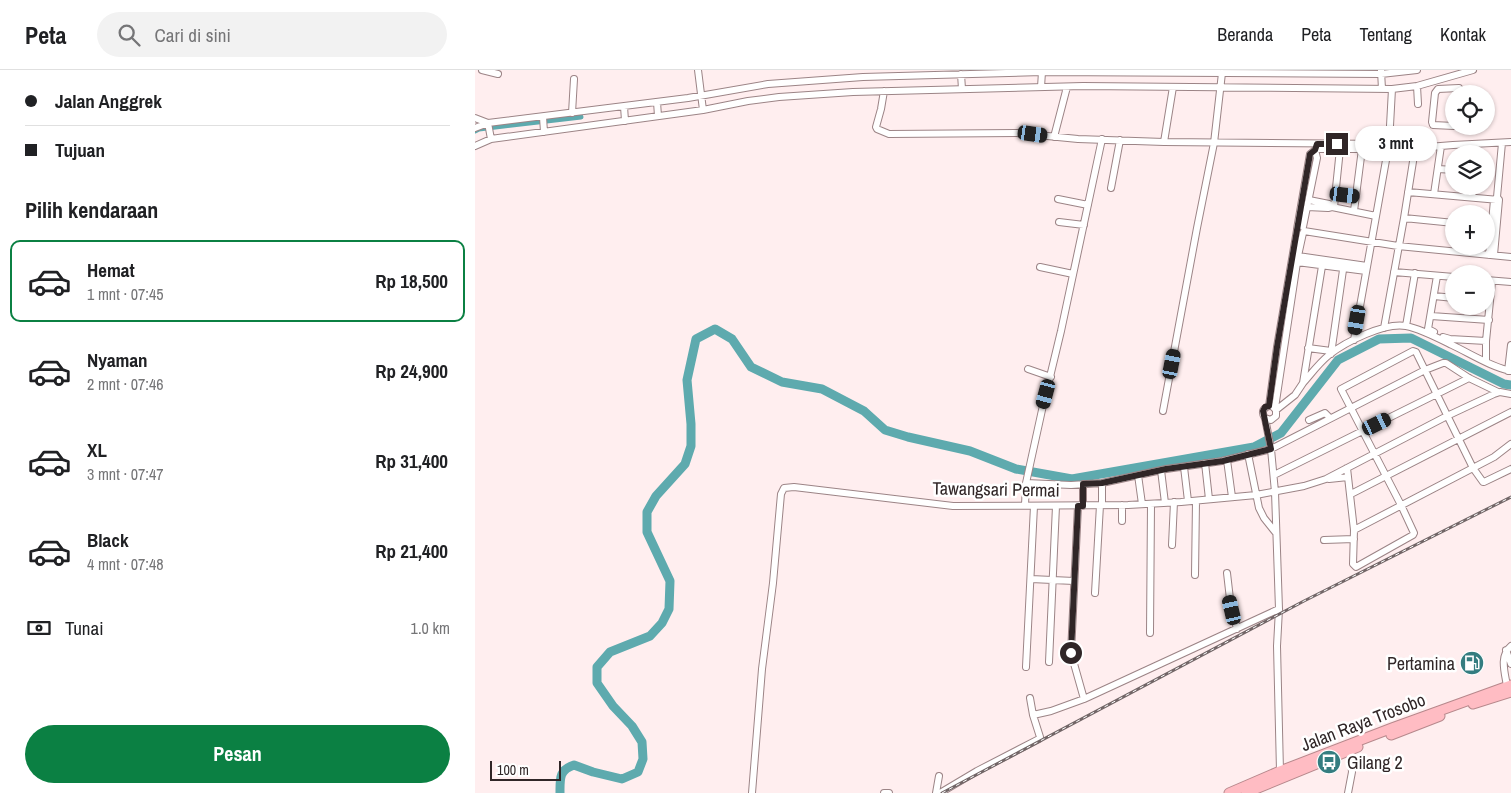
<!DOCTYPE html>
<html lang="id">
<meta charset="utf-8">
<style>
:root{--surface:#fff;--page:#f2f2f2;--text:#202124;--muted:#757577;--line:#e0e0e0;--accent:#0b8043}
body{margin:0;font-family:"Archivo Narrow",sans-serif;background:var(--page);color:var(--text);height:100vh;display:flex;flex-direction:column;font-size:19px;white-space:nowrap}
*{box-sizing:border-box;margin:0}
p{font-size:16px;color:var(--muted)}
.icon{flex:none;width:28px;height:28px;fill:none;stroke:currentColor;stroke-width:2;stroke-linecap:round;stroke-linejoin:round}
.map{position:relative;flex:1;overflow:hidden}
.details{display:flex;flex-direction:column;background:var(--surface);width:475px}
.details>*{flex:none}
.top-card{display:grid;align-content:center;height:110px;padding:0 25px;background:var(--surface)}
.buttons{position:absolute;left:970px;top:15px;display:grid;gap:10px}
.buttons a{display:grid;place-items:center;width:50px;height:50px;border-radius:50%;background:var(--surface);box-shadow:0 1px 4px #0004;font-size:25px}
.scale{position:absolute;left:15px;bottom:12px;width:71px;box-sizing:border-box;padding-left:5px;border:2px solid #302627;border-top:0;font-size:14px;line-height:18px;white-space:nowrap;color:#302627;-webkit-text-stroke:4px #fff;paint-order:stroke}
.end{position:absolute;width:22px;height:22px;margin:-11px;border:6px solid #302627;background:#fff;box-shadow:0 0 0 2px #fff}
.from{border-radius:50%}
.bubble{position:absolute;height:35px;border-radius:18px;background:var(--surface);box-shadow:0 1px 4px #0004;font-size:16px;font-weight:700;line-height:35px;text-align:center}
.car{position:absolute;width:15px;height:30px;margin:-15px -8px;border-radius:6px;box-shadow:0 0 4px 1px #0007;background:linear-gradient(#222 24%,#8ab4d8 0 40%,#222 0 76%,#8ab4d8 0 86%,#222 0)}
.top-card b{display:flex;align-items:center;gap:18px;height:48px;font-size:19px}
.top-card b+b{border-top:1px solid var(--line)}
.top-card i{width:12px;height:12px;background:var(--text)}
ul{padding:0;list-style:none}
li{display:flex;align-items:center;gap:15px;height:82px;margin:0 10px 8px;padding:0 15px;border:2px solid transparent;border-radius:10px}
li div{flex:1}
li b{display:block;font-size:19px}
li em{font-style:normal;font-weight:700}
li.current{border-color:var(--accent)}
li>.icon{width:45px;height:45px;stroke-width:1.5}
h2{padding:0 25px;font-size:22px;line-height:60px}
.pay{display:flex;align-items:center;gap:12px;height:55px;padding:0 25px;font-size:19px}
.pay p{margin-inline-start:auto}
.primary-button{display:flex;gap:10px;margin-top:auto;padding:10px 25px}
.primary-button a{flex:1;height:58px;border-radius:30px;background:var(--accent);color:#fff;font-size:20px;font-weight:700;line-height:58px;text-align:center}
header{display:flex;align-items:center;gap:30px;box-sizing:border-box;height:70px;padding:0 25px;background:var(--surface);border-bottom:1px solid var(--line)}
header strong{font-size:24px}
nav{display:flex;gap:28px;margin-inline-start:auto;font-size:18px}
.search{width:350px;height:45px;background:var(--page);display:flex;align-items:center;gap:12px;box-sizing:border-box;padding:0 18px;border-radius:28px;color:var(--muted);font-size:19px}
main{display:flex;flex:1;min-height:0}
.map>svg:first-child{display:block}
</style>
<header>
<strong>Peta</strong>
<div class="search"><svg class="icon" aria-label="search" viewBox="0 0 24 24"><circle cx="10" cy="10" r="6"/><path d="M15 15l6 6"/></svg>Cari di sini</div>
<nav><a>Beranda</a><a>Peta</a><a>Tentang</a><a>Kontak</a></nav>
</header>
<main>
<section class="details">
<div class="top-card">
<b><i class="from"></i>Jalan Anggrek</b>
<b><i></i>Tujuan</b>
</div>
<h2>Pilih kendaraan</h2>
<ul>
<li class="current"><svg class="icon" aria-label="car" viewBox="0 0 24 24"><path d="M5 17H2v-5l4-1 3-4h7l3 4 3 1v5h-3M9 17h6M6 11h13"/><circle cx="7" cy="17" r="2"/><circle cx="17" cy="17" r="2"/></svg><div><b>Hemat</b><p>1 mnt · 07:45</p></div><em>Rp 18,500</em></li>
<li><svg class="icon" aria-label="car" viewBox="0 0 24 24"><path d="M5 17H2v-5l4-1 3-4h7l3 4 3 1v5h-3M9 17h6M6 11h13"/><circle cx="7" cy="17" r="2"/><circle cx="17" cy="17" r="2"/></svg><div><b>Nyaman</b><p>2 mnt · 07:46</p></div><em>Rp 24,900</em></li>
<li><svg class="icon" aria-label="car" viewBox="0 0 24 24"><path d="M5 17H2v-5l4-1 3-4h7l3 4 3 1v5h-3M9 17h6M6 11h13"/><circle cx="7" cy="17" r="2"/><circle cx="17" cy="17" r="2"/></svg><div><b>XL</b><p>3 mnt · 07:47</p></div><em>Rp 31,400</em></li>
<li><svg class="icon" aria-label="car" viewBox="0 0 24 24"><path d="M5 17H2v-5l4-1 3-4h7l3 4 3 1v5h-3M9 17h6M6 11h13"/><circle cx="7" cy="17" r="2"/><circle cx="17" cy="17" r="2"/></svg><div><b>Black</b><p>4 mnt · 07:48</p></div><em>Rp 21,400</em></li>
</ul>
<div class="pay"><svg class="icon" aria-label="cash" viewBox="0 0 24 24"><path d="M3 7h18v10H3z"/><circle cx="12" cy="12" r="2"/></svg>Tunai<p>1.0 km</p></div>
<div class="primary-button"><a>Pesan</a></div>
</section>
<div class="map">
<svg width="1036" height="723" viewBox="0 0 1036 723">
<rect width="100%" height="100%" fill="#ffeeef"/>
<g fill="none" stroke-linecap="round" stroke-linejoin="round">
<path stroke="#5eaaae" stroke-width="5" d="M0,61L4,59L106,47"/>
<path stroke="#5eaaae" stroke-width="9" d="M85,723C85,708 84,700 99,695L118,702L147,709L163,702L168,689L167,672L157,656L138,636L122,613V597L135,582L175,566L187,553L194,539L195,511L172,462V442L181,426L210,394L216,376V354L212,310L221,269L240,259L257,269L276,297L307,312L347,319L389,341L410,360L433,367L495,381L541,399L597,409L779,377L806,363L863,290L904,269L936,268L1029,314L1036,315"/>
<g stroke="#9c8486" stroke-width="8">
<path id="minor" d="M7,0L23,4
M223,0L228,40
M906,1L907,19
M486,4L487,19
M942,16L943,34
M566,17L567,2
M409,21L406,39L401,57L402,59L414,64L542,63L603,69L689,72L914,74L917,19
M182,32L183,46
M149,36L150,51
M97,43L99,9
M68,47L69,62
M0,48L13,53L16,69
M979,56L958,55L957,52L960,23L963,19L984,18
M0,58L13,53L213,28L293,14L388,7L567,2L906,4L942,0
M579,67L592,17
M689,72L698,17
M0,76L16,69L228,40L273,31L304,27L378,22L608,16L917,19L942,16L998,0
M841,79H913L879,270
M1000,84L1001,74
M963,99L979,100
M636,118L645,70
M933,122L1024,130
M859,124L881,127
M959,124L966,76
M997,127L998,116
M583,129L613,135
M834,130L854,134L857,137L901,146
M832,137L853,138L857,137
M859,137L865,79
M879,141L887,79
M929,148L979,153
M584,152L609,155
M828,157L842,88L840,80L842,75
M822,159L835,84L840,80
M829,161L923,176L1036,187
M1014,185L1019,130L1022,127
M1019,185L1024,130L1022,127L1027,73
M823,186L892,196
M822,192L891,201
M565,197L598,204
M919,202L979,207
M1011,210L1036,212
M959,226L979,228
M956,246L1014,250
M931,256L940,203
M909,258L929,148L940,79L941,78L978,75L1036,72
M959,262L953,259L962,206
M968,267L975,269L1011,271
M833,278L856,281
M856,284L869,193
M1011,291V271L1017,211
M553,299L576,307
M1033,301L1036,275
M828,313C836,304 844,293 854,285C870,272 910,252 931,256C946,259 963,268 977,275C996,284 1016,297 1036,301
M794,336H797L801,340V346L796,350L790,348C786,342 788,338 794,336L802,277L822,160
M800,338L823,186L828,163
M801,340L820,325L828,313L848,190
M688,341L722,158L739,73L747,3
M790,348L796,379L800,422L804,539L802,576L805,701
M834,350L850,343L855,348
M773,384L784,438L789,448L801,463
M752,390L757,427
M730,393L734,429
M709,397L713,431
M872,398L879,460L878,494L881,497L938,465L939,463L926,435L866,319L938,281L941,282L998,398L1008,412H1009L1036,399
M686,400L690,433
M663,405L667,434
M799,405L994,308
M854,409L873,407
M551,413L567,340L586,261L627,69
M627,413V435
M608,414V436
M876,424L1036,342
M550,435L551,413L596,415L627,413L691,399L747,391L796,379L950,300L968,293H971L994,308L1023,322
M603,436L596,583L609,629
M647,451V435
M879,460L1019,387L1036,374
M849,470L879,469
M697,475L699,432
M752,503L755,529L762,559
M720,505L721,431
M556,509L599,511
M620,523L625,435
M675,563L676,434
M1031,580L1036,594
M574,592L581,436
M551,597L559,436
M1032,616C1030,603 1024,586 1036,576
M558,645L576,641L609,629L804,539
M277,723L287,599L298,513L306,424L309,418L319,417L478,436L653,435L706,432L781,425L829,416L851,409L972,346L1019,324L1025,322L1036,324
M409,723H414
M461,723L464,706
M465,723L502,701L564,669L565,667L558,645L555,628
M873,723L877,702L875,680"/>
</g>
<g stroke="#b7888c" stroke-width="11">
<path id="highway" d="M998,634L1036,622
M916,665L965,646
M754,723L805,701L917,658L1036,615
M771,723L883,677"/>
</g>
<use href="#minor" stroke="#fff" stroke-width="6"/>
<use href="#highway" stroke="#ffbcc3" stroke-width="9"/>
<g stroke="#726667" stroke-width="3">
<path id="rail" d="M467,723L829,531L1036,427"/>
</g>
<use href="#rail" stroke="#fff" stroke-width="1" stroke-dasharray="4" stroke-linecap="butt"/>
</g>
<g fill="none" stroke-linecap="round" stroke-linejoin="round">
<path stroke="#302627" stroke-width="6" d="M596,583L603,436H608V414L627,413L691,399L748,391L796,379L788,341L790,337L794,336L802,277L835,84L840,80L842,74H862"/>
</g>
<defs>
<g id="fuel-disc" transform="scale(1.25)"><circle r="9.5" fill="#347d80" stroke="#fff"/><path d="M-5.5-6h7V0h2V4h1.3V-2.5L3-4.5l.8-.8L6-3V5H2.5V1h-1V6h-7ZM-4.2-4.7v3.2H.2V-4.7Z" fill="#fff"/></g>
<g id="bus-disc" transform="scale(1.25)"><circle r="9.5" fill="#347d80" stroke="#fff"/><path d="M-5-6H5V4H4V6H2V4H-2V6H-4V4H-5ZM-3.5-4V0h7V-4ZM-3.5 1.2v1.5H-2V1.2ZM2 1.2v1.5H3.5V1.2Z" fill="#fff"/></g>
</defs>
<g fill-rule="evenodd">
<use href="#fuel-disc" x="997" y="593"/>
<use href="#bus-disc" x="854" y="692"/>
</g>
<g text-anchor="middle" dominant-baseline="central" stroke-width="5" stroke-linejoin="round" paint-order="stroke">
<g font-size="18" fill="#302627" stroke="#fff">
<text transform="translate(521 419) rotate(1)">Tawangsari Permai</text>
<text transform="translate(888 652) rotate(-21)">Jalan Raya Trosobo</text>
</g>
<g font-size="18" fill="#302627" stroke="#fff" text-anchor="end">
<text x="980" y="593">Pertamina</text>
<text x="872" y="692" text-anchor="start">Gilang 2</text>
</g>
</g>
</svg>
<div class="buttons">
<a><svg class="icon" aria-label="locate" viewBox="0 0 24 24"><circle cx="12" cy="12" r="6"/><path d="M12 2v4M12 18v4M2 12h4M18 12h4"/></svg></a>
<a><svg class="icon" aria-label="layers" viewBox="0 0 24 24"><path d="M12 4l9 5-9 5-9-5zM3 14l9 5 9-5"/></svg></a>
<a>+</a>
<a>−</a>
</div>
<div class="scale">100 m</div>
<i class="end from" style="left:596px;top:583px"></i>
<i class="end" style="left:862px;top:74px"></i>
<div class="bubble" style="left:880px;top:56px;width:82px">3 mnt</div>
<i class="car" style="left:558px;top:64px;rotate:98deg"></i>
<i class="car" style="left:870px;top:125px;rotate:97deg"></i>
<i class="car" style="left:882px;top:250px;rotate:190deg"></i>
<i class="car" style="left:697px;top:294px;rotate:11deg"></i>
<i class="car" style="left:571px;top:324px;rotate:195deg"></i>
<i class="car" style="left:902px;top:354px;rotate:64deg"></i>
<i class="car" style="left:757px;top:540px;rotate:347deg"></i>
</div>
</main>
